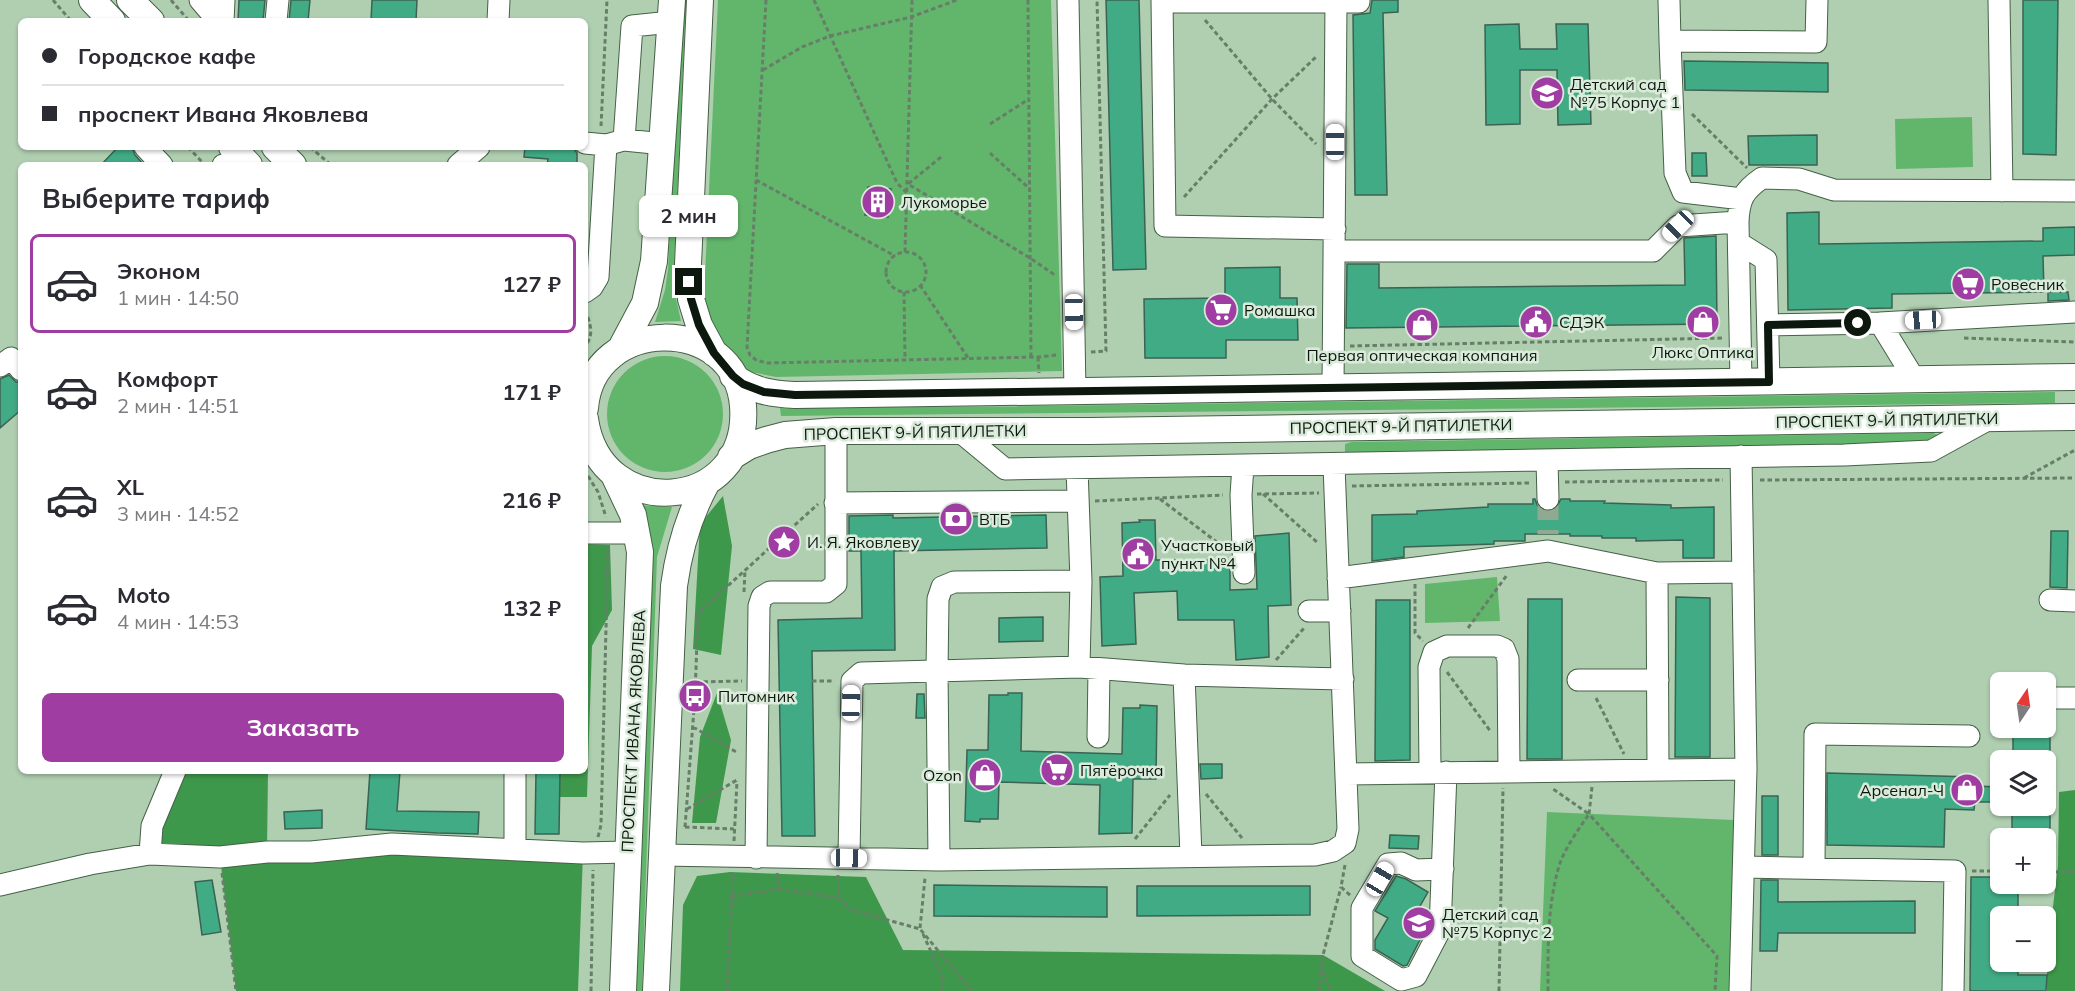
<!DOCTYPE html>
<html lang="ru">
<meta charset="utf-8">
<style>
:root{--surface:#fff;--page:#f2f2f3;--text:#2b2b33;--muted:#7c7c81;--line:#e1e1e2;--accent:#a03da3}
body{margin:0;font-family:Mulish,sans-serif;background:var(--page);color:var(--text);height:100vh;display:flex;flex-direction:column;font-size:22px;white-space:nowrap}
*{box-sizing:border-box;margin:0}
p{font-size:20px;color:var(--muted)}
.icon{flex:none;width:33px;height:33px;fill:none;stroke:currentColor;stroke-width:2;stroke-linecap:round;stroke-linejoin:round}
.map{position:relative;flex:1;overflow:hidden}
.sheet{position:absolute;left:18px;top:162px;width:570px;height:612px;display:flex;flex-direction:column;background:var(--surface);border-radius:9px;box-shadow:0 2px 4px #0004}
.sheet>*{flex:none}
.guide{position:absolute;left:18px;top:18px;width:570px;height:132px;border-radius:9px;box-shadow:0 2px 4px #0004;display:grid;align-content:center;height:132px;padding:0 24px;background:var(--surface)}
.needle{width:39px;rotate:13deg}
.buttons{position:absolute;left:1990px;top:672px;display:grid;gap:12px}
.buttons a{display:grid;place-items:center;width:66px;height:66px;border-radius:9px;background:var(--surface);box-shadow:0 2px 4px #0004;font-size:30px}
.end{position:absolute;width:27px;height:27px;margin:-14px;border:8px solid #0c180d;background:#fff;box-shadow:0 0 0 3px #fff}
.from{border-radius:50%}
.bubble{position:absolute;height:42px;border-radius:9px;background:var(--surface);box-shadow:0 2px 4px #0004;font-size:20px;font-weight:700;line-height:42px;text-align:center}
.car{position:absolute;width:18px;height:36px;margin:-18px -9px;border-radius:8px;box-shadow:0 0 4px 2px #0007;background:linear-gradient(#fff 24%,#345 0 40%,#fff 0 76%,#345 0 86%,#fff 0)}
.guide b{display:flex;align-items:center;gap:21px;height:57px;font-size:22px}
.guide b+b{border-top:2px solid var(--line)}
.guide i{width:15px;height:15px;background:var(--text)}
ul{padding:0;list-style:none}
li{display:flex;align-items:center;gap:18px;height:99px;margin:0 12px 9px;padding:0 12px;border:3px solid transparent;border-radius:9px}
li div{flex:1}
li b{display:block;font-size:22px}
li em{font-style:normal;font-weight:700}
li.on{border-color:var(--accent)}
li>.icon{width:54px;height:54px;stroke-width:1.5}
h2{padding:0 24px;font-size:27px;line-height:72px}
.primary-button{display:flex;gap:12px;margin-top:auto;padding:12px 24px}
.primary-button a{flex:1;height:69px;border-radius:9px;background:var(--accent);color:#fff;font-size:24px;font-weight:700;line-height:69px;text-align:center}
.map>svg:first-child{display:block}
</style>
<div class="map">
<svg width="2075" height="991" viewBox="0 0 2075 991">
<rect width="100%" height="100%" fill="#b0cfb1"/>
<path fill="#62b66b" d="M681,0H686L674,268L675,294L681,321L655,322L665,290L668,269Z
M718,0H1051L1062,371L776,377L736,369L709,341L704,296Z
M1972,117L1973,167L1896,169L1895,119Z
M607 414a58 58 0 1 1 116 0a58 58 0 1 1-116 0Z
M2055,392V403L781,416L780,408L1039,406Z
M1933,433L1941,436L1930,444L1349,454L1345,452V444L1352,442Z
M636,505L672,507L657,557L642,991H633Z
M1497,577L1500,621L1425,623V584Z
M1547,812L1734,820L1730,991H1540Z"/>
<path fill="#3e984b" d="M723,496L732,546L721,655L693,649L700,524Z
M585,544L610,545L612,610L592,646L587,797H560V771H585Z
M717,693L731,740L716,823H692L700,737Z
M175,771H268L267,851L583,853L578,991H236L220,857L150,854Z
M2075,790V991H2047V955L2058,866L2059,792Z
M730,872L866,877L903,950L1323,955L1385,991H680L683,905L697,876Z"/>
<path fill="#41ab85" stroke="#3b6353" stroke-width="1.5" d="M239,0H265L263,21H238Z
M291,0H310L308,21H289Z
M372,0H417L416,21H371Z
M1106,0H1139L1146,269L1113,270Z
M1372,0H1398V12L1383,13L1387,195H1355L1353,15L1370,13Z
M2023,0H2058L2056,155L2023,154Z
M1519,24L1520,49H1557L1556,24H1588L1591,124L1558,125L1557,70H1520V124L1486,125L1485,25Z
M1684,61L1828,63V92L1685,90Z
M1817,135V165H1749L1748,136Z
M118,147H132L135,155L144,165H101Z
M525,147L574,149L577,153V165H547L548,159L524,157Z
M1692,153H1706L1707,176H1692Z
M868,187L891,189L888,217L865,215Z
M1819,212V244L2043,241V228L2075,227V255L2043,256L2044,292L1892,294V308L1788,310L1787,213Z
M1716,236L1717,324L1346,328L1347,264H1379V288L1685,285L1684,238Z
M1280,267V298H1297L1298,340H1226V358H1145L1144,299L1225,298V268Z
M2048,292H2068L2069,300L2048,301Z
M9,375L16,382H21V410L0,428V379Z
M1533,499H1535L1537,505L1541,510L1548,512L1555,510L1561,499H1570V501H1605L1604,503L1671,505V508L1714,507V558H1683V540L1636,541V538H1602V536H1570V534H1525V541H1494V544L1404,547V557L1372,561V515L1417,514V511L1488,507V504H1533Z
M893,515V518L1046,515L1047,548L894,551L895,650L812,651L815,836H782L778,620L862,618L861,551H849V516Z
M1139,520H1155L1156,560H1230V590L1257,589L1255,536L1289,533L1291,605L1268,606L1269,657L1236,660L1234,620H1178L1177,591L1134,593L1136,644L1102,646L1100,577L1123,576L1122,523L1140,522Z
M2051,531H2068L2067,588L2050,587Z
M1676,597L1710,598V757H1675Z
M1528,599H1562V759H1527Z
M1376,600H1410V760L1375,761Z
M1043,617V641L999,642V618Z
M1008,693H1022L1021,751L1122,754L1123,708H1140V705L1157,706L1156,779H1133L1132,833L1099,834L1100,785L999,782L998,819H980V822L965,821L967,750H988L989,695H1008Z
M917,694H924L925,718H916Z
M2013,728H2050V760H2013Z
M1200,764H1222V778L1201,779Z
M370,771H400L397,811L479,812L478,834L437,833L366,829Z
M536,771H560L559,834H535Z
M1827,773L1975,777L1974,786L2001,787V802H1975L1974,810L1945,809L1944,847L1827,845Z
M1762,796H1778V855H1762Z
M2012,806H2050V838H2012Z
M322,810V828L285,829L284,812Z
M1390,835L1419,836L1418,849L1389,848Z
M1396,876L1406,879L1428,892L1411,922L1425,930L1407,965L1403,966L1375,949V940L1388,918L1375,911Z
M1971,877H2001V884H2018V916H2001V962H2018V975H2047L2046,991H1970Z
M212,880L221,932L202,935L195,882Z
M1761,880H1778V902L1915,901V933H1778L1777,951H1760Z
M934,885L1107,887V917L934,916Z
M1137,886H1310V915L1137,916Z"/>
<g fill="none" stroke-linecap="round" stroke-linejoin="round">
<path stroke="#8faa90" stroke-width="21" stroke-dasharray="21 10" stroke-linecap="butt" d="M1548,499V534"/>
<g stroke="#456046" stroke-width="23">
<path id="minor" d="M200,0L218,21
M1068,0L1075,391
M1162,0L1165,226L1335,229
M1669,0L1670,41
M1999,0L2002,191
M1162,2H1359V0
M223,21L224,0
M276,21L278,0
M498,21L499,0
M624,140L632,26L671,22
M585,143L606,145
M145,147L162,165
M223,165L246,162
M458,165L479,147
M1742,199L1683,192L1675,173L1670,41L1816,42L1817,0
M1738,222L1741,382
M1739,243L1766,260L1769,382
M1335,251H1653L1678,226L1738,222C1739,200 1743,191 1762,178L1799,179L1834,190L2075,191
M585,292L592,287L598,277L606,145L624,140L664,144
M1880,323L2075,312
M1768,325L1880,323L1915,380
M0,366L11,358L21,370
M1333,388L1336,2
M959,431L1005,469L1844,455L1931,451L1991,418
M1741,456L1746,769
M1547,460L1548,499
M1243,466L1241,495L1244,573
M1077,468L1081,581L1079,667
M835,503L1078,501
M585,533H638
M1657,573L1658,770
M1338,578L1548,551L1657,573L1743,572
M2050,600L2075,601
M1309,611H1340
M1578,680H1658
M2046,698H2075
M1098,737L1099,669
M515,771V849
M1430,772L1429,667L1434,652L1447,646H1497L1504,649L1508,659L1509,771
M1346,774L1746,769L1740,991
M150,854L152,826L175,771
M661,855L939,860L1315,855L1333,851L1345,843L1348,829L1334,465
M1191,856L1184,675L1343,679
M756,858L759,606L762,597L770,592H826L836,584V431
M849,858L852,681L861,673L1079,667L1184,675
M939,860L937,671L938,599L942,587L954,582L1081,581
M1744,867L1955,871L1953,991
M1814,868L1815,734L1969,736
M1443,869L1416,870L1401,863L1388,864L1362,908V956L1401,980L1416,976L1440,930L1446,772
M0,885L90,864L150,854L220,857L267,852H311L392,844L583,853L628,852"/>
</g>
<g stroke="#456046" stroke-width="28">
<path id="major" d="M92,0L112,21
M130,0L151,21
M700,0L688,264L691,299L699,325L714,353
M232,147L249,165
M275,147L293,165
M621,348L645,303L654,261L672,0
M733,376C752,391 772,394 795,395L2075,377
M585,408C592,315 736,314 743,406C751,513 600,525 585,419
M731,457L749,446L766,440L785,435L836,431H1090L2075,417
M614,475L633,515L640,552L623,991
M656,991L674,586C679,549 688,517 706,484"/>
</g>
<path stroke="#677e68" stroke-width="3" stroke-dasharray="4.5 3" stroke-linecap="butt" d="M53,0L71,21
M171,0L189,21
M766,0L747,347L750,355L756,360L767,363L1038,357L1057,355
M814,0L897,183L907,193
M1028,0L1031,357
M1205,20L1272,99L1316,144
M763,70L802,47L830,36L911,17L957,0
M1692,114L1747,168
M990,124L1029,99
M601,126L607,0
M188,147L205,165
M310,147L331,165
M990,153L1030,189
M941,157L908,184L1030,258L1055,275
M756,180L895,256
M1184,197L1272,99L1317,56
M905,252L912,0
M886 272a20 20 0 1 1 40 0a20 20 0 1 1-40 0Z
M920,285L968,358
M904,292L905,359
M585,310C590,323 595,334 585,346
M1964,338L2075,342
M1350,346L1724,338
M1091,352L1106,351L1097,0
M1038,357L1039,373
M588,476L598,492L606,517
M2024,478L2075,450
M1760,480L2075,478
M1565,482L1723,480
M1352,486L1531,483
M1257,494L1319,493
M1263,494L1318,543
M1160,499L1226,549
M1095,501L1223,495
M1415,584V633L1423,641
M744,592L745,570
M1468,628L1507,575
M1276,660L1305,627
M1447,672L1491,732
M812,681H834
M696,682L742,681
M1596,698L1624,754
M693,727L738,753
M1592,787L1589,814L1717,956L1715,991
M1206,794L1242,838
M687,809L737,780
M685,827L695,696L698,613L818,504
M685,827L734,829
M598,837L601,825L608,550
M1135,839L1170,795
M734,841L737,781
M1345,865L1341,887L1351,896
M1972,871H2001
M2046,872H2075
M222,873L236,991
M777,873L779,889L839,898
M838,875L839,898L852,910L920,929L972,991
M732,896L779,889
M920,928L925,878
M923,934L943,978L942,991
M1322,971L1331,991
M591,991L593,870
M727,991L733,874
M1319,991L1323,955L1341,887
M1499,991L1503,788
M1548,991C1548,949 1547,907 1559,866C1565,848 1578,830 1589,814L1553,789"/>
<use href="#minor" stroke="#fff" stroke-width="21"/>
<use href="#major" stroke="#fff" stroke-width="26"/>
</g>
<g fill="none" stroke-linecap="round" stroke-linejoin="round">
<path stroke="#0c180d" stroke-width="8" d="M689,282L691,299L699,325L714,353L733,376L743,384L764,392L795,395L1769,382L1768,325L1858,323"/>
</g>
<defs>
<g id="school-disc" transform="scale(1.725)"><circle r="9.5" fill="#a03da3" stroke="#dbebdb"/><path d="M0-5L7-2L0 1L-7-2ZM-4 1L0 2.5L4 1V4Q0 6-4 4Z" fill="#fff"/></g>
<g id="building-disc" transform="scale(1.725)"><circle r="9.5" fill="#a03da3" stroke="#dbebdb"/><path d="M-4-6H4V6H1V3H-1V6H-4ZM-2.5-4.3h1.7v1.8h-1.7ZM.8-4.3h1.7v1.8H.8ZM-2.5-1h1.7V.8h-1.7ZM.8-1h1.7V.8H.8Z" fill="#fff"/></g>
<g id="supermarket-disc" transform="scale(1.725)"><circle r="9.5" fill="#a03da3" stroke="#dbebdb"/><path d="M-6-5.5h2.5l.6 2H6L4.5 2H-2.5L-4.4-4H-6ZM-1.5 3.2a1.3 1.3 0 1 0 .1 0ZM3 3.2a1.3 1.3 0 1 0 .1 0Z" fill="#fff"/></g>
<g id="civic-disc" transform="scale(1.725)"><circle r="9.5" fill="#a03da3" stroke="#dbebdb"/><path d="M-.6-6.5H3V-4.5H.6V-3L4-1V1h2V6H-6V1h2V-1L-.6-3ZM-1.2 2.5V6h2.4V2.5Z" fill="#fff"/></g>
<g id="shop-disc" transform="scale(1.725)"><circle r="9.5" fill="#a03da3" stroke="#dbebdb"/><path d="M-5-2.5h2.3a2.7 3.5 0 0 1 5.4 0H5L5.5 6h-11ZM-1.5-2.5h3a1.5 2.3 0 0 0-3 0Z" fill="#fff"/></g>
<g id="bank-disc" transform="scale(1.725)"><circle r="9.5" fill="#a03da3" stroke="#dbebdb"/><path d="M-6-4H6V4H-6ZM0-2.3a2.3 2.3 0 1 0 0 4.6a2.3 2.3 0 1 0 0-4.6Z" fill="#fff"/></g>
<g id="sight-disc" transform="scale(1.725)"><circle r="9.5" fill="#a03da3" stroke="#dbebdb"/><path d="M0-6L1.8-2.2L6-1.7L2.9 1.2L3.7 5.4L0 3.3L-3.7 5.4L-2.9 1.2L-6-1.7L-1.8-2.2Z" fill="#fff"/></g>
<g id="bus-disc" transform="scale(1.725)"><circle r="9.5" fill="#a03da3" stroke="#dbebdb"/><path d="M-5-6H5V4H4V6H2V4H-2V6H-4V4H-5ZM-3.5-4V0h7V-4ZM-3.5 1.2v1.5H-2V1.2ZM2 1.2v1.5H3.5V1.2Z" fill="#fff"/></g>
</defs>
<g fill-rule="evenodd">
<use href="#school-disc" x="1547" y="93"/>
<use href="#building-disc" x="878" y="202"/>
<use href="#supermarket-disc" x="1968" y="284"/>
<use href="#supermarket-disc" x="1221" y="310"/>
<use href="#civic-disc" x="1536" y="322"/>
<use href="#shop-disc" x="1703" y="322"/>
<use href="#shop-disc" x="1422" y="325"/>
<use href="#bank-disc" x="956" y="519"/>
<use href="#sight-disc" x="784" y="542"/>
<use href="#civic-disc" x="1138" y="554"/>
<use href="#bus-disc" x="695" y="696"/>
<use href="#supermarket-disc" x="1057" y="770"/>
<use href="#shop-disc" x="985" y="775"/>
<use href="#shop-disc" x="1967" y="790"/>
<use href="#school-disc" x="1419" y="923"/>
</g>
<g text-anchor="middle" dominant-baseline="central" stroke-width="5" stroke-linejoin="round" paint-order="stroke">
<g font-size="16" fill="#0c180d" stroke="#dbebdb" text-anchor="start">
<text x="1570" y="84">Детский сад<tspan x="1570" dy="18">№75 Корпус 1</tspan></text>
<text x="901" y="202">Лукоморье</text>
<text x="1991" y="284">Ровесник</text>
<text x="1244" y="310">Ромашка</text>
<text x="1559" y="322">СДЭК</text>
<text x="1703" y="352" text-anchor="middle">Люкс Оптика</text>
<text x="1422" y="355" text-anchor="middle">Первая оптическая компания</text>
<text x="979" y="519">ВТБ</text>
<text x="807" y="542">И. Я. Яковлеву</text>
<text x="1161" y="545">Участковый<tspan x="1161" dy="18">пункт №4</tspan></text>
<text x="718" y="696">Питомник</text>
<text x="1080" y="770">Пятёрочка</text>
<text x="962" y="775" text-anchor="end">Ozon</text>
<text x="1944" y="790" text-anchor="end">Арсенал-Ч</text>
<text x="1442" y="914">Детский сад<tspan x="1442" dy="18">№75 Корпус 2</tspan></text>
</g>
<g font-size="16" fill="#0c180d" stroke="#dbebdb">
<text transform="translate(1887 420) rotate(-1)">ПРОСПЕКТ 9-Й ПЯТИЛЕТКИ</text>
<text transform="translate(1401 426) rotate(-1)">ПРОСПЕКТ 9-Й ПЯТИЛЕТКИ</text>
<text transform="translate(915 432) rotate(-1)">ПРОСПЕКТ 9-Й ПЯТИЛЕТКИ</text>
<text transform="translate(633 731) rotate(-87)">ПРОСПЕКТ ИВАНА ЯКОВЛЕВА</text>
</g>
</g>
</svg>
<div class="buttons">
<a><svg class="needle" viewBox="-14 -14 28 28"><path d="M0-13l5 13h-10z" fill="#e53935"/><path d="M0 13l5-13h-10z" fill="#7c7c81"/></svg></a>
<a><svg class="icon" aria-label="layers" viewBox="0 0 24 24"><path d="M12 4l9 5-9 5-9-5zM3 14l9 5 9-5"/></svg></a>
<a>+</a>
<a>−</a>
</div>
<i class="end from" style="left:1858px;top:323px"></i>
<i class="end" style="left:689px;top:282px"></i>
<div class="bubble" style="left:639px;top:195px;width:99px">2 мин</div>
<i class="car" style="left:1335px;top:142px;rotate:0deg"></i>
<i class="car" style="left:1678px;top:226px;rotate:225deg"></i>
<i class="car" style="left:1074px;top:312px;rotate:179deg"></i>
<i class="car" style="left:1923px;top:320px;rotate:267deg"></i>
<i class="car" style="left:851px;top:703px;rotate:1deg"></i>
<i class="car" style="left:849px;top:858px;rotate:91deg"></i>
<i class="car" style="left:1380px;top:879px;rotate:30deg"></i>
<div class="guide">
<b><i class="from"></i>Городское кафе</b>
<b><i></i>проспект Ивана Яковлева</b>
</div>
<section class="sheet">
<h2>Выберите тариф</h2>
<ul>
<li class="on"><svg class="icon" aria-label="car" viewBox="0 0 24 24"><path d="M5 17H2v-5l4-1 3-4h7l3 4 3 1v5h-3M9 17h6M6 11h13"/><circle cx="7" cy="17" r="2"/><circle cx="17" cy="17" r="2"/></svg><div><b>Эконом</b><p>1 мин · 14:50</p></div><em>127 ₽</em></li>
<li><svg class="icon" aria-label="car" viewBox="0 0 24 24"><path d="M5 17H2v-5l4-1 3-4h7l3 4 3 1v5h-3M9 17h6M6 11h13"/><circle cx="7" cy="17" r="2"/><circle cx="17" cy="17" r="2"/></svg><div><b>Комфорт</b><p>2 мин · 14:51</p></div><em>171 ₽</em></li>
<li><svg class="icon" aria-label="car" viewBox="0 0 24 24"><path d="M5 17H2v-5l4-1 3-4h7l3 4 3 1v5h-3M9 17h6M6 11h13"/><circle cx="7" cy="17" r="2"/><circle cx="17" cy="17" r="2"/></svg><div><b>XL</b><p>3 мин · 14:52</p></div><em>216 ₽</em></li>
<li><svg class="icon" aria-label="car" viewBox="0 0 24 24"><path d="M5 17H2v-5l4-1 3-4h7l3 4 3 1v5h-3M9 17h6M6 11h13"/><circle cx="7" cy="17" r="2"/><circle cx="17" cy="17" r="2"/></svg><div><b>Moto</b><p>4 мин · 14:53</p></div><em>132 ₽</em></li>
</ul>
<div class="primary-button"><a>Заказать</a></div>
</section>
</div>
